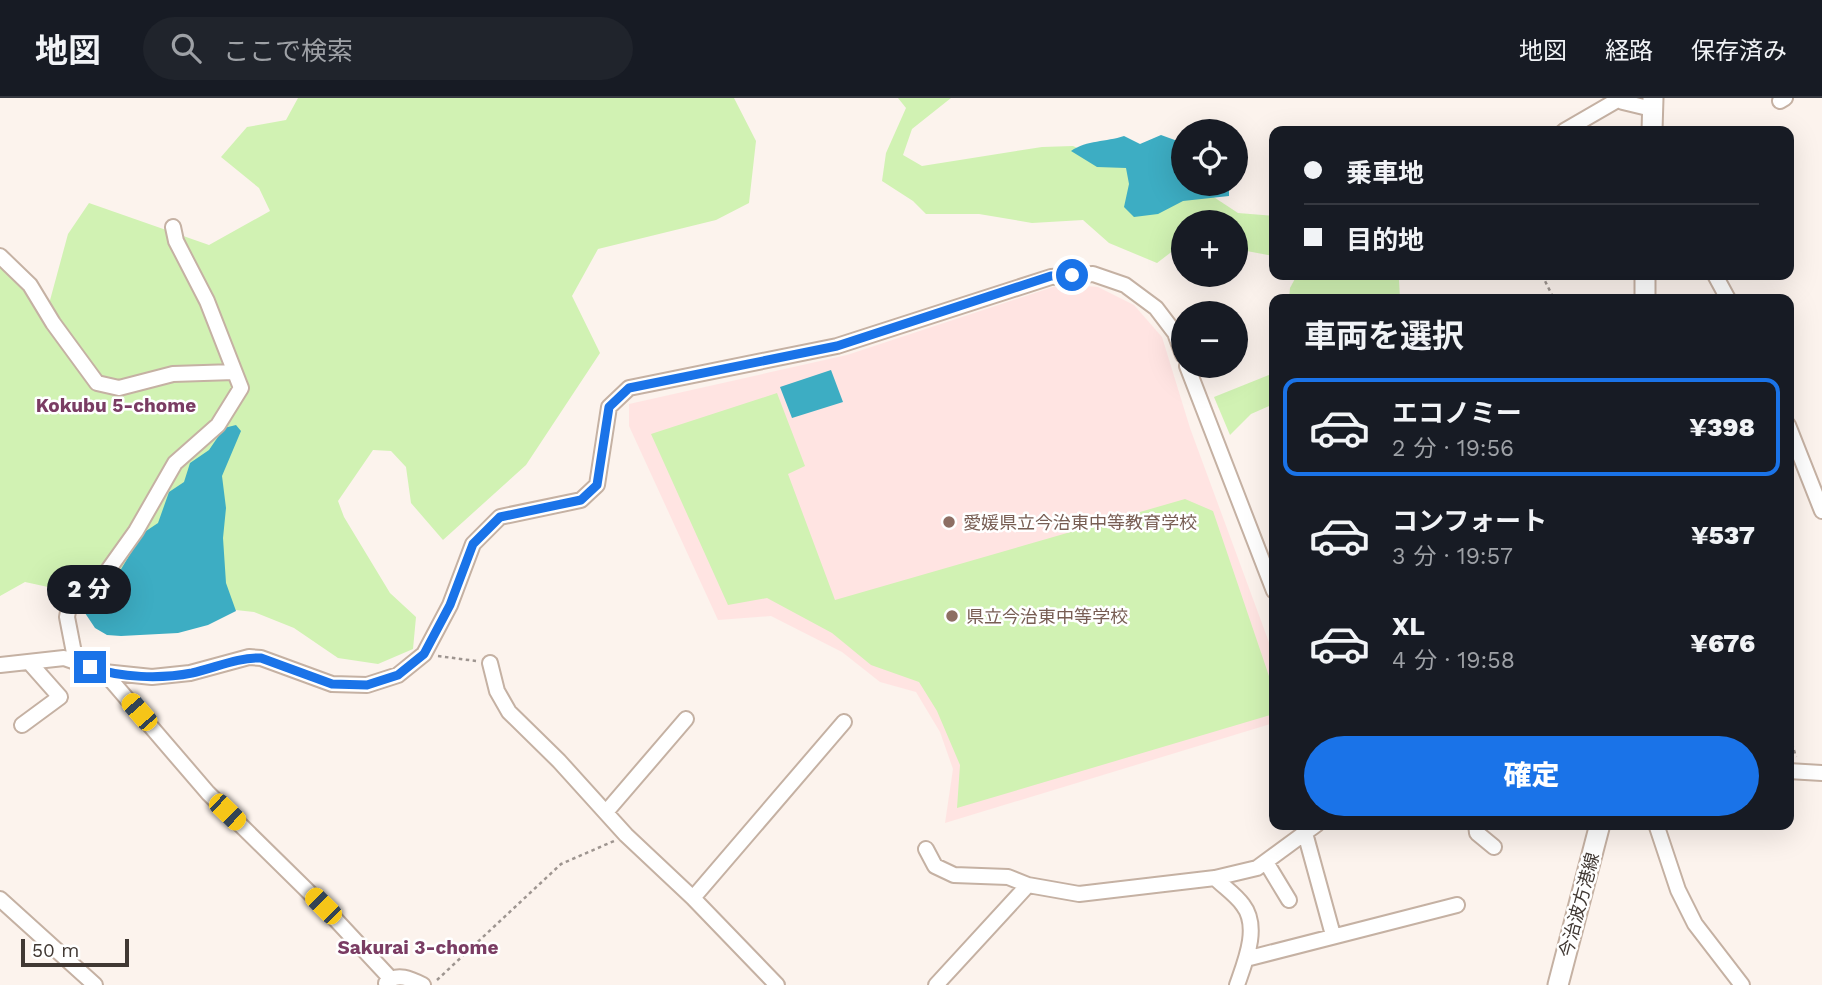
<!DOCTYPE html>
<html lang="ja">
<meta charset="utf-8">
<style>
:root{--surface:#171b24;--page:#20242c;--text:#f1f3f6;--muted:#9ea1a6;--line:#363941;--accent:#1a73e8}
body{margin:0;font-family:"Work Sans","Noto Sans JP",sans-serif;background:var(--page);color:var(--text);height:100vh;display:flex;flex-direction:column;font-size:26px;white-space:nowrap}
*{box-sizing:border-box;margin:0}
p{font-size:23px;color:var(--muted)}
.icon{flex:none;width:38px;height:38px;fill:none;stroke:currentColor;stroke-width:2;stroke-linecap:round;stroke-linejoin:round}
.map{position:relative;flex:1;overflow:hidden}
.side{position:absolute;left:1269px;top:196px;width:525px;height:536px;display:flex;flex-direction:column;background:var(--surface);border-radius:14px;box-shadow:0 7px 28px #0002}
.side>*{flex:none}
.banner{position:absolute;left:1269px;top:28px;width:525px;height:154px;border-radius:14px;box-shadow:0 7px 28px #0002;display:grid;align-content:center;height:154px;padding:0 35px;background:var(--surface)}
.buttons{position:absolute;left:1171px;top:21px;display:grid;gap:14px}
.buttons a{display:grid;place-items:center;width:77px;height:77px;border-radius:50%;background:var(--surface);box-shadow:0 7px 28px #0002;font-size:35px}
.scale{position:absolute;left:21px;bottom:18px;width:108px;box-sizing:border-box;padding-left:7px;border:4px solid #403833;border-top:0;font-size:19px;line-height:24px;white-space:nowrap;color:#403833;-webkit-text-stroke:5px #fff;paint-order:stroke}
.end{position:absolute;width:32px;height:32px;margin:-16px;border:9px solid #1a73e8;background:#fff;box-shadow:0 0 0 4px #fff}
.from{border-radius:50%}
.bubble{position:absolute;height:49px;border-radius:24px;background:var(--surface);box-shadow:0 7px 28px #0002;font-size:23px;font-weight:800;line-height:49px;text-align:center}
.car{position:absolute;width:21px;height:42px;margin:-21px -10px;border-radius:9px;box-shadow:0 0 5px 2px #0007;background:linear-gradient(#f5c518 24%,#345 0 40%,#f5c518 0 76%,#345 0 86%,#f5c518 0)}
.banner b{display:flex;align-items:center;gap:24px;height:66px;font-size:26px}
.banner b+b{border-top:2px solid var(--line)}
.banner i{width:18px;height:18px;background:var(--text)}
ul{padding:0;list-style:none}
li{display:flex;align-items:center;gap:21px;height:98px;margin:0 14px 10px;padding:0 21px;border:4px solid transparent;border-radius:14px}
li div{flex:1}
li b{display:block;font-size:26px}
li em{font-style:normal;font-weight:800}
li.active{border-color:var(--accent)}
li>.icon{width:63px;height:63px;stroke-width:1.5}
h2{padding:0 35px;font-size:32px;line-height:84px}
.primary-button{display:flex;gap:14px;margin-top:auto;padding:14px 35px}
.primary-button a{flex:1;height:80px;border-radius:42px;background:var(--accent);color:#fff;font-size:28px;font-weight:800;line-height:80px;text-align:center}
header{display:flex;align-items:center;gap:42px;box-sizing:border-box;height:98px;padding:0 35px;background:var(--surface);border-bottom:2px solid var(--line)}
header strong{font-size:33px}
nav{display:flex;gap:38px;margin-inline-start:auto;font-size:24px}
.search{width:490px;height:63px;background:var(--page);display:flex;align-items:center;gap:18px;box-sizing:border-box;padding:0 24px;border-radius:38px;color:var(--muted);font-size:26px}
.map>svg:first-child{display:block}
</style>
<header>
<strong>地図</strong>
<div class="search"><svg class="icon" aria-label="search" viewBox="0 0 24 24"><circle cx="10" cy="10" r="6"/><path d="M15 15l6 6"/></svg>ここで検索</div>
<nav><a>地図</a><a>経路</a><a>保存済み</a></nav>
</header>
<div class="map">
<svg width="1822" height="887" viewBox="0 0 1822 887">
<rect width="100%" height="100%" fill="#fcf3ed"/>
<path fill="#ffe4e2" d="M1062,186L1098,189L1134,207L1162,239L1190,330L1274,558V625L945,725L953,671L940,634L916,594L880,584L842,554L771,518L718,522L629,328V306L847,257Z"/>
<path fill="#d1f2b3" d="M298,0H734L756,43L749,105L716,122L598,151L572,198L600,255L526,367L443,442L411,405L406,369L391,353L373,352L338,403L344,419L390,495L416,519L413,551L378,566L338,560L294,530L254,514L71,494L25,484L0,498V169L49,206L68,136L89,105L209,147L270,113L259,90L221,59L247,29L286,22Z
M898,0H951L912,31L903,57L922,68L1042,49L1073,48L1099,60L1203,92L1238,115L1274,118V158L1236,151V124H1183V151L1174,152L1157,165L1109,145L1083,122L1032,125L979,116H926L913,103L882,83L886,55L906,10Z
M1297,177H1406L1399,182L1400,201H1289L1290,190Z
M1274,275V306L1251,316L1230,337L1214,299Z
M777,295L805,368L788,376L835,502L1185,401L1213,413L1274,593V616L957,710L960,667L937,613L919,584L871,567L832,535L767,500L728,507L651,336Z"/>
<path fill="#3dadc3" d="M1161,37L1183,45V86H1229V98L1183,103L1158,116L1134,119L1124,109L1129,86L1126,70L1097,69L1071,53C1087,42 1106,44 1124,38L1140,46Z
M831,272L843,304L792,320L780,289Z
M236,327L241,333L222,378L226,410L223,440L226,485L236,513L208,527L178,535L121,538L107,537L95,530L79,506L88,496L115,481L143,435L158,425L169,394L184,384L190,365L209,352L224,330Z"/>
<g fill="none" stroke-linecap="round" stroke-linejoin="round">
<g stroke="#c5b1a3" stroke-width="18">
<path id="minor" d="M1622,0L1623,4L1652,11
M1780,3L1785,0
M1564,33L1621,0
M0,158L30,187L53,225L97,285L119,290L173,276L234,274
M1715,177L1728,201
M1187,268L1274,493
M1788,327L1822,413
M76,565L67,519L69,508L101,482L136,433L175,365L218,327L241,290L207,203L176,143L173,129
M490,565L497,593L509,614L559,663L626,737L693,800L777,887
M0,567L64,560L104,574L152,579L190,575L249,559L261,560L332,586L367,587L398,577L424,556L450,507L473,446L500,419L581,402L597,387L609,309L629,290L837,248L1051,179L1093,176L1125,187L1156,210L1175,235L1183,257
M104,574L208,695L323,808L391,881
M22,627L60,599L29,564
M1788,673L1822,675
M607,713L686,621
M1476,726L1477,735L1494,749
M1656,726L1678,792L1695,826L1742,887
M1305,735L1333,837
M926,751L935,768L954,777L1008,779L1028,787L1079,796L1215,780L1257,770L1317,726
M1266,764L1289,802
M1215,780C1224,789 1236,797 1243,807C1260,829 1245,864 1237,887
M693,800L844,624
M0,801L95,887
M1246,861L1457,807
M386,885C397,874 411,881 423,887
M936,887L1028,787"/>
</g>
<g stroke="#c5b1a3" stroke-width="23">
<path id="major" d="M1652,33L1653,0
M1645,201V177
M1558,887L1600,726"/>
</g>
<path stroke="#9e9590" stroke-width="2.5" stroke-dasharray="3.5 3.5" stroke-linecap="butt" d="M1511,177H1512
M1542,177L1554,201
M438,558L476,563
M1788,632L1796,659
M437,882L561,766L614,743"/>
<use href="#minor" stroke="#fff" stroke-width="14"/>
<use href="#major" stroke="#fff" stroke-width="19"/>
</g>
<g fill="none" stroke-linecap="round" stroke-linejoin="round">
<path stroke="#1a73e8" stroke-width="9" d="M90,569C121,580 161,581 192,575C215,570 238,559 261,560L332,586L367,587L398,577L424,556L450,507L473,446L500,419L581,402L597,387L609,309L629,290L837,248L1051,178L1072,177"/>
</g>
<g fill="#8d6e63" stroke="#fff" stroke-width="2.5">
<circle cx="949" cy="424" r="7"/>
<circle cx="952" cy="518" r="7"/>
</g>
<g text-anchor="middle" dominant-baseline="central" stroke-width="5" stroke-linejoin="round" paint-order="stroke">
<g font-size="18" fill="#785e54" stroke="#fff" text-anchor="start">
<text x="963" y="424">愛媛県立今治東中等教育学校</text>
<text x="966" y="518">県立今治東中等学校</text>
</g>
<g font-size="18" fill="#403833" stroke="#fff">
<text transform="translate(1579 807) rotate(-75)">今治波方港線</text>
</g>
<g font-size="19" font-weight="bold" fill="#7a3c63" stroke="#fff">
<text x="116" y="307">Kokubu 5-chome</text>
<text x="418" y="849">Sakurai 3-chome</text>
</g>
</g>
</svg>
<div class="buttons">
<a><svg class="icon" aria-label="locate" viewBox="0 0 24 24"><circle cx="12" cy="12" r="6"/><path d="M12 2v4M12 18v4M2 12h4M18 12h4"/></svg></a>
<a>+</a>
<a>−</a>
</div>
<div class="scale">50 m</div>
<i class="end from" style="left:1072px;top:177px"></i>
<i class="end" style="left:90px;top:569px"></i>
<div class="bubble" style="left:47px;top:467px;width:84px">2 分</div>
<i class="car" style="left:139px;top:614px;rotate:319deg"></i>
<i class="car" style="left:227px;top:714px;rotate:134deg"></i>
<i class="car" style="left:323px;top:808px;rotate:315deg"></i>
<div class="banner">
<b><i class="from"></i>乗車地</b>
<b><i></i>目的地</b>
</div>
<section class="side">
<h2>車両を選択</h2>
<ul>
<li class="active"><svg class="icon" aria-label="car" viewBox="0 0 24 24"><path d="M5 17H2v-5l4-1 3-4h7l3 4 3 1v5h-3M9 17h6M6 11h13"/><circle cx="7" cy="17" r="2"/><circle cx="17" cy="17" r="2"/></svg><div><b>エコノミー</b><p>2 分 · 19:56</p></div><em>¥398</em></li>
<li><svg class="icon" aria-label="car" viewBox="0 0 24 24"><path d="M5 17H2v-5l4-1 3-4h7l3 4 3 1v5h-3M9 17h6M6 11h13"/><circle cx="7" cy="17" r="2"/><circle cx="17" cy="17" r="2"/></svg><div><b>コンフォート</b><p>3 分 · 19:57</p></div><em>¥537</em></li>
<li><svg class="icon" aria-label="car" viewBox="0 0 24 24"><path d="M5 17H2v-5l4-1 3-4h7l3 4 3 1v5h-3M9 17h6M6 11h13"/><circle cx="7" cy="17" r="2"/><circle cx="17" cy="17" r="2"/></svg><div><b>XL</b><p>4 分 · 19:58</p></div><em>¥676</em></li>
</ul>
<div class="primary-button"><a>確定</a></div>
</section>
</div>
